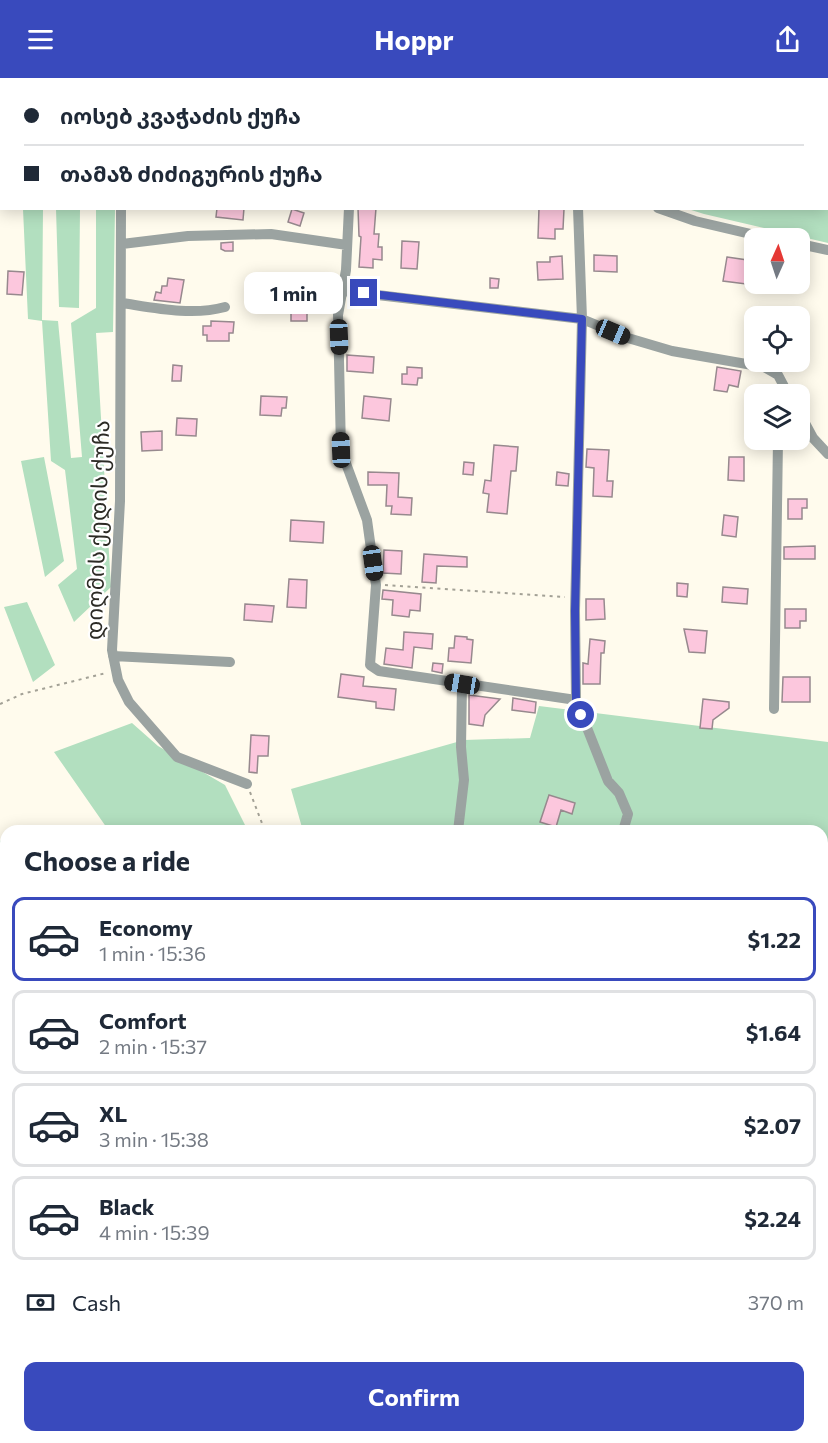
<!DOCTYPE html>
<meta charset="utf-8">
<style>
:root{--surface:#fff;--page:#f6f6f7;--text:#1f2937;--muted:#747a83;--line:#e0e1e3;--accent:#394abd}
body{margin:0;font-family:Commissioner,"Noto Sans Georgian",sans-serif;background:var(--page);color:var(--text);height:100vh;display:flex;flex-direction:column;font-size:22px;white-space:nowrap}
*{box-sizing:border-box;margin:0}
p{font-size:20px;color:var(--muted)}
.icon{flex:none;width:33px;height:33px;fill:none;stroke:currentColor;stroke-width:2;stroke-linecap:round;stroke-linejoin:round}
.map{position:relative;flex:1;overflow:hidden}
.panel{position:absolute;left:0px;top:747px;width:828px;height:618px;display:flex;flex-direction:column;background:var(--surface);border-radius:18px 18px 0 0;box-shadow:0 3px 15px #0003}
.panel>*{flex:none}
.hud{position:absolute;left:0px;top:0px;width:828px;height:132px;box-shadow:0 3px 15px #0003;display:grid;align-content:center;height:132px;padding:0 24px;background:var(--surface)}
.needle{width:39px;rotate:3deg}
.buttons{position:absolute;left:744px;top:150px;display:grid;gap:12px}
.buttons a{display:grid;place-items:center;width:66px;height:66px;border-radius:12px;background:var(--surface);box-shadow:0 3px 15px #0003;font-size:30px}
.end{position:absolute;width:27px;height:27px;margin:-14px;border:8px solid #394abd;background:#fff;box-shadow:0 0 0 3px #fff}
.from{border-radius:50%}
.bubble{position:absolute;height:42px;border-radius:12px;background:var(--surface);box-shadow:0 3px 15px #0003;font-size:20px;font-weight:700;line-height:42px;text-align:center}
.car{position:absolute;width:18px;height:36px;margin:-18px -9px;border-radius:8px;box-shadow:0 0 4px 2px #0007;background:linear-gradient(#222 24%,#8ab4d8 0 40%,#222 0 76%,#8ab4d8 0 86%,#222 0)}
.hud b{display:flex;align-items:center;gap:21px;height:57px;font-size:22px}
.hud b+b{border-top:2px solid var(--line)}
.hud i{width:15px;height:15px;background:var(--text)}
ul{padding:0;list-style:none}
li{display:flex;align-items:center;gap:18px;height:84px;margin:0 12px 9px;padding:0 12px;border:3px solid var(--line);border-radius:12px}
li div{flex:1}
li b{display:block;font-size:22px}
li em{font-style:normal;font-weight:700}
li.on{border-color:var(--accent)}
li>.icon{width:54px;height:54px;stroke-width:1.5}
h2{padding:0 24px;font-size:27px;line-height:72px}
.pay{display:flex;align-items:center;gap:15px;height:66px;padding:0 24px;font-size:22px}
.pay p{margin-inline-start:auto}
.cta{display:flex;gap:12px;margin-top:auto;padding:12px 24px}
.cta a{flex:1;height:69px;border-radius:12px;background:var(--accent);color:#fff;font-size:24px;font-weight:700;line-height:69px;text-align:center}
header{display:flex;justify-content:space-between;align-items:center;height:78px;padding:0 24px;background:var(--accent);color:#fff;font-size:27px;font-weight:700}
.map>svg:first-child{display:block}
</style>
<header><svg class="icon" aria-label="menu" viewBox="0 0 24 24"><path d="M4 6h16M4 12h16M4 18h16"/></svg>Hoppr<svg class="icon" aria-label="share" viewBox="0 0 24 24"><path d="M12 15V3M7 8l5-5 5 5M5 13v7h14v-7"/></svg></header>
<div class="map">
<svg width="828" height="1365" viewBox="0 0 828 1365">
<rect width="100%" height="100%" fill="#fffbed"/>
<path fill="#b2dfbf" d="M86,0H198L87,2Z
M718,0H828V165L704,136L688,131L826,130V2L715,1Z
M23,131H43L42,242L58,243L71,380L82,379L71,245L96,230V131H115L113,254L96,255L111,509L74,544L58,507L77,491L65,392L51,383L42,243L28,241Z
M56,131H80L79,230L59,229Z
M44,379L64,483L45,499L21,383Z
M27,524L55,587L33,604L4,529Z
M539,628L828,664V1279L822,1285V753H303L291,711L464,662L530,660Z
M132,645L158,668L225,707L248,753H109L54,674Z
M0,762L6,772V865L0,854Z
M0,956L6,957V1359H746L740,1365H0Z"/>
<path fill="#fcc7dd" stroke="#97898e" stroke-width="1.5" d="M217,130H244L243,142L216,139Z
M358,130H376L374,156H379L378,169H382V182L373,181V190L359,189L361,159L359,158Z
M539,130L564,131L563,151H555V161L538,160Z
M292,131L304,135L300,148L288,144Z
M402,163L419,164L417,191L401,190Z
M233,164V173H225L221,171V165Z
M594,177L617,178V194L594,193Z
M562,178L563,201L538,202L537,184H550V179Z
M727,179L754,183V207L723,203Z
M8,193L24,194L22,217L7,216Z
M168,200L184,202L180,225L154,222L156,214L161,215L162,208H167Z
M490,200L499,201L498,210H490Z
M300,205H317V222H321V232L307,231V243H291V226L300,227Z
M211,243L234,244L233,255H229V263H207V257H203V248H211Z
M347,277L374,279L373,295L347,293Z
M173,287L182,288L181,303H172Z
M407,289L422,290V300H418L417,307L402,306V296H407Z
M717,289L741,293L738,309L729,307L727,314L714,312Z
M261,318L287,319L286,330H282L281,338L260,337Z
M364,318L391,321L389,343L362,340Z
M177,340L197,341L196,358L176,357Z
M162,353V372L142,373L141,354Z
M494,367L518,369L516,393H511L507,436L487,434L489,416L483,415L485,402L491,403Z
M587,371L609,372L607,403H613L612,419L593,418L594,390L586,389Z
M729,379H744V403L728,402Z
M464,384L474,385L473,397L463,396Z
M368,394L399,395L398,419L412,420L411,437L391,436L392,428H386L387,407H368Z
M557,394L569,396L568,408L556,407Z
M788,421H807V430H802V441H788Z
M724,437L738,439L736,459L722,457Z
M291,442L324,444L323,465L290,463Z
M815,468V481H784V469Z
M384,472L402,473L401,496L383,495Z
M424,476L467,479V489L437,488L436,505L422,504Z
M289,501L307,502L306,530L287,529Z
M677,505L688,506L687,519L677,518Z
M723,509L748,511L747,526L722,524Z
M383,512L421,516L420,533L410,532L409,539L392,537L393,522L382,521Z
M586,521H604L605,541L586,542Z
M245,526L274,528L272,544L244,542Z
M785,531H806V543H800V550H785Z
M684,551L707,553L705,575L689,574Z
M404,554L433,556L432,571L414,569L412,590L384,586L386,570L403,572Z
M455,558L467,559V561L473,562L471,585L448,583L449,570H454Z
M590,561L605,563L604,575H601L600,606H583V585L588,586Z
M433,585L443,586L442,595L432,593Z
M341,596L364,599L363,608L396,611L394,632L376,630V624L338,619Z
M783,599H810V624H782Z
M469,617L500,621L485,637L483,648L469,646Z
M513,620L536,624L535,635L512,632Z
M703,621L729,624V630L713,642L712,651L700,650Z
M251,657L269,658L268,678H258L257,695L249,694Z
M549,717L575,725L572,736L561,732L556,749L540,744Z"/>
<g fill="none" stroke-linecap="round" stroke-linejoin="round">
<path stroke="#a3a196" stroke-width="2" stroke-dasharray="3 4.5" stroke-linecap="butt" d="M385,507L565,519
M0,626L22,616L106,595
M250,714L265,753
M0,944L6,943
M822,1067L828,1058
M0,1190L6,1192
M822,1272L828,1267
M64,1359L67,1365
M571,1359L572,1365
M671,1365L673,1359"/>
<path stroke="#9ba3a1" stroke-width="10" d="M74,0L75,2
M355,2L357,0
M558,2V0
M682,2L687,0
M121,130L120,423L112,572L118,602L129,624L177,679L247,706
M349,130L346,192L338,237L341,372L367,442L376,507L370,587L379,593L576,622
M578,130L582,241L575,533L576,622L608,703L619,715L628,736L623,753
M658,130L695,143L768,160
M122,166L188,158L271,156L347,167
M800,166L828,172
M343,213L582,241L628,260L672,273L764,289L778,297L788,316
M122,225C155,230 192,238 225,229
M800,336L813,360L828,376
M113,578L230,584
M774,631L778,362
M458,753L464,702L461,669L462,606"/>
</g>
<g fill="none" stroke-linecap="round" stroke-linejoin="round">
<path stroke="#394abd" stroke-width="8" d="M364,215L582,241L575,533L576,622L581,637"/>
</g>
<g text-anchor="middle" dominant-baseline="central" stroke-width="4.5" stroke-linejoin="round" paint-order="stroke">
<g font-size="22" fill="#2c2b25" stroke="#fff">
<text transform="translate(97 452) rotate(-88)">დიღმის ქედის ქუჩა</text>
</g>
</g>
</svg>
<div class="buttons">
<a><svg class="needle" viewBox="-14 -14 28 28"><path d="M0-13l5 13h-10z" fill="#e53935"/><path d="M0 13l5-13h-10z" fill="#747a83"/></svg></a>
<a><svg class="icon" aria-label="locate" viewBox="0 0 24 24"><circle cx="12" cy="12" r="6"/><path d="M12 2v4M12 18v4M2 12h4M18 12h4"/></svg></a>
<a><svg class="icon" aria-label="layers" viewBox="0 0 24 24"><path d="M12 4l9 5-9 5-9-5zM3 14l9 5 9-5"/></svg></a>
</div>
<i class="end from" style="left:581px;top:637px"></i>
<i class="end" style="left:364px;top:215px"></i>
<div class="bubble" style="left:244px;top:194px;width:99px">1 min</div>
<i class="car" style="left:613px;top:254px;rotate:113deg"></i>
<i class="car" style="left:339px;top:259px;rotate:178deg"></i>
<i class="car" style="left:341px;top:372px;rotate:358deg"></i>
<i class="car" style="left:373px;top:485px;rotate:172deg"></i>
<i class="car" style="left:462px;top:606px;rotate:279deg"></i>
<div class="hud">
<b><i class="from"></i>იოსებ კვაჭაძის ქუჩა</b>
<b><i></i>თამაზ ძიძიგურის ქუჩა</b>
</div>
<section class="panel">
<h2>Choose a ride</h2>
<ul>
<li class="on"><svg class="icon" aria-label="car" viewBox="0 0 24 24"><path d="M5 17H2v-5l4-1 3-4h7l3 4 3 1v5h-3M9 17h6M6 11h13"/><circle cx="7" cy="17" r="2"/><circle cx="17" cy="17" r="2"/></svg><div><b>Economy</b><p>1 min · 15:36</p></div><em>$1.22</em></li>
<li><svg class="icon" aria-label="car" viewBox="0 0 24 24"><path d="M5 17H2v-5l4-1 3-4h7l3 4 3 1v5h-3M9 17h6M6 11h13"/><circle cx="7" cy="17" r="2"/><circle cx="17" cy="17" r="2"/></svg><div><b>Comfort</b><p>2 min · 15:37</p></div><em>$1.64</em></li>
<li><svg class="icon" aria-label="car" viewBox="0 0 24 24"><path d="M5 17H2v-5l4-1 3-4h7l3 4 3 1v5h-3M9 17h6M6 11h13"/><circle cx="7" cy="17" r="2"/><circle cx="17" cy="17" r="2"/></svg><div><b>XL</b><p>3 min · 15:38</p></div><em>$2.07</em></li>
<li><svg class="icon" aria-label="car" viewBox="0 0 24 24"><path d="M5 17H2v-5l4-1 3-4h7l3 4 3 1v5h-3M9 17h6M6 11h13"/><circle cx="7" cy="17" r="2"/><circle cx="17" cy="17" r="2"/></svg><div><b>Black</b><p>4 min · 15:39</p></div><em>$2.24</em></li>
</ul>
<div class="pay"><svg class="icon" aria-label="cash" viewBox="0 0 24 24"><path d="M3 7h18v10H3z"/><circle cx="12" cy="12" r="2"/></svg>Cash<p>370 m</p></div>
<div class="cta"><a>Confirm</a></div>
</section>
</div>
